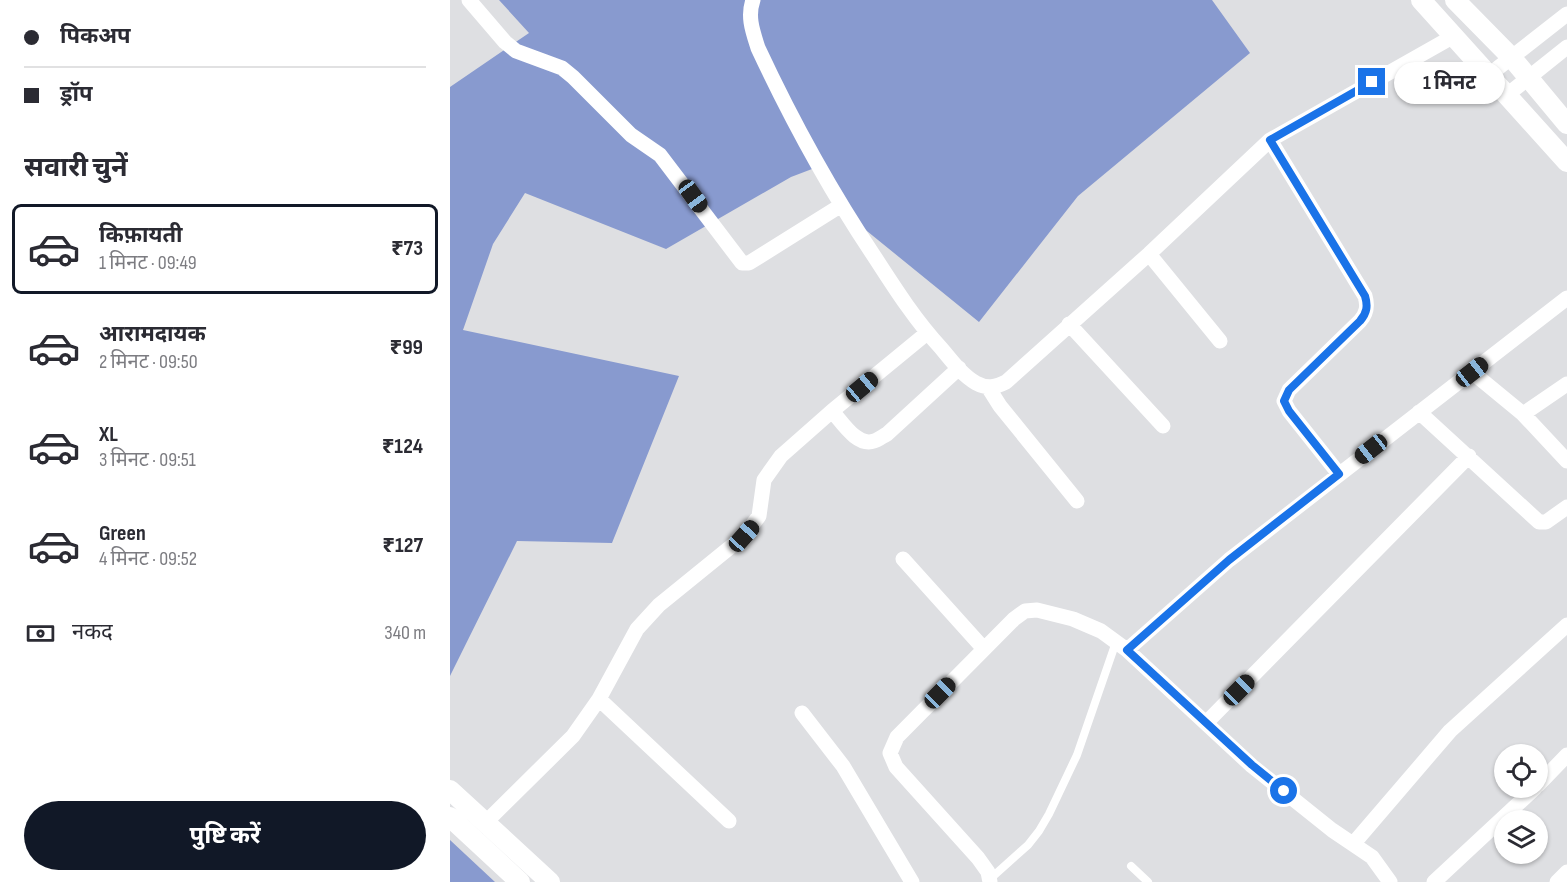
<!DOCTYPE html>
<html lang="hi">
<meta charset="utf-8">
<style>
:root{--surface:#fff;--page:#f7f7f7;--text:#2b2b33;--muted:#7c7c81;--line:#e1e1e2;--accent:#111827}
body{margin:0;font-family:"Sofia Sans Condensed","Noto Sans Devanagari",sans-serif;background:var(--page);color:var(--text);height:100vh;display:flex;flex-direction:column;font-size:22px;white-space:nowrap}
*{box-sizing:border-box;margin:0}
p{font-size:20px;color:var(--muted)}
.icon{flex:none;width:33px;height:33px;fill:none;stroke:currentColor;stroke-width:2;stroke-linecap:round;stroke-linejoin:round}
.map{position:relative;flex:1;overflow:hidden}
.side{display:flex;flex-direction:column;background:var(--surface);width:450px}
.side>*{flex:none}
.banner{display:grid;align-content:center;height:132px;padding:0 24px;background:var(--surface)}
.controls{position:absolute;left:1044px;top:744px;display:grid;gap:12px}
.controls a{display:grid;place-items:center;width:54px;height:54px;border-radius:50%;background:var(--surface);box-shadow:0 2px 4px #0004;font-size:30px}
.end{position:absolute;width:27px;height:27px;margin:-14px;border:8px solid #1a73e8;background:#fff;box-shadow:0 0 0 3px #fff}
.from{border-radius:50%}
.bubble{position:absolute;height:42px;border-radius:21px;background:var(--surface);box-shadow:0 2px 4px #0004;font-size:20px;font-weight:700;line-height:42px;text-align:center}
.car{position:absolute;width:18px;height:36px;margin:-18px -9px;border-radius:8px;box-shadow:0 0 4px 2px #0007;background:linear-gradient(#222 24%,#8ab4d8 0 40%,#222 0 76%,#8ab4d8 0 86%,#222 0)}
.banner b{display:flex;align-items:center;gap:21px;height:57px;font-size:22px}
.banner b+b{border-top:2px solid var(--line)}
.banner i{width:15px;height:15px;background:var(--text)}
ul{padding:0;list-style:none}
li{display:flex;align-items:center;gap:18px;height:90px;margin:0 12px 9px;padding:0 12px;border:3px solid transparent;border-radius:9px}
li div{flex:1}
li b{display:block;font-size:22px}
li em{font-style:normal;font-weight:700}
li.on{border-color:var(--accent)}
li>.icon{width:54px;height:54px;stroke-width:1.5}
h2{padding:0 24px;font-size:27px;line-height:72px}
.pay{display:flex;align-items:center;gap:15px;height:66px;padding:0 24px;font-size:22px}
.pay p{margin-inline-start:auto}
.action{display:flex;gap:12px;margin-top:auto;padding:12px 24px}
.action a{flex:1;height:69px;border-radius:36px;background:var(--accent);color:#fff;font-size:24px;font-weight:700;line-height:69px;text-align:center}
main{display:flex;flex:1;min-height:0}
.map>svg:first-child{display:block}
</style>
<main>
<section class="side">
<div class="banner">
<b><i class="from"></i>पिकअप</b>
<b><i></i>ड्रॉप</b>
</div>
<h2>सवारी चुनें</h2>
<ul>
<li class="on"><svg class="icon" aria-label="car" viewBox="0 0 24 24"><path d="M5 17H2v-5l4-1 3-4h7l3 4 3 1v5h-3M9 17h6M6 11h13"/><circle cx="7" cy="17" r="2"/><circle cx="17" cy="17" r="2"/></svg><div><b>किफ़ायती</b><p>1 मिनट · 09:49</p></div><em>₹73</em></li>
<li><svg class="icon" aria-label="car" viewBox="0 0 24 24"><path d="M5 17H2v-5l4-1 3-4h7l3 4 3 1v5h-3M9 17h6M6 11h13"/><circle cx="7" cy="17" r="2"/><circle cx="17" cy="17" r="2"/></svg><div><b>आरामदायक</b><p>2 मिनट · 09:50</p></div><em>₹99</em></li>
<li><svg class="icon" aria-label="car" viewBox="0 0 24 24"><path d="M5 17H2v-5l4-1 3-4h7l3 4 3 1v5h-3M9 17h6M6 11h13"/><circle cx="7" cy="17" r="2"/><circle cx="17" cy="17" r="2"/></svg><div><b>XL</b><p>3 मिनट · 09:51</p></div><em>₹124</em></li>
<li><svg class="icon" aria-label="car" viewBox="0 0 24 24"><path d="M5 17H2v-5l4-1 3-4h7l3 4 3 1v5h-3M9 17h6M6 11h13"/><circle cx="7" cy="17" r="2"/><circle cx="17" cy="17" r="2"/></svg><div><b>Green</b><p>4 मिनट · 09:52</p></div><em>₹127</em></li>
</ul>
<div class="pay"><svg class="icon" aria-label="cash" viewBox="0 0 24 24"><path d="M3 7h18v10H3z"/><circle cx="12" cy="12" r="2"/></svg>नकद<p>340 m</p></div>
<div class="action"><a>पुष्टि करें</a></div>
</section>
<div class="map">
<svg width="1117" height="882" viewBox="0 0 1117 882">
<rect width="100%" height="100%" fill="#dedfe2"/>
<path fill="#889acf" d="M49,0H762L800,53L628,196L529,322L396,214L362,169L341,177L216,249L75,193L43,244L13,330L229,376L162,543L67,541L0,676V87L79,33Z
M0,840L45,882H0Z"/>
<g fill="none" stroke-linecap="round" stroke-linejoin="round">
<path stroke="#fff" stroke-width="8" d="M681,866L698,882
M540,879L578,845L589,831L599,814L627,755L666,642"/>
<path stroke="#fff" stroke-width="15" d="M19,0L55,42L66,51L112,68L123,77L181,135L210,155L292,263H299L390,206
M303,0C297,17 303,32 308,48C342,121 381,192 426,259C446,290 466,321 491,348C501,360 512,375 526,383C537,389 546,387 556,382L699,254L820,140L1004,36
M1039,75L1117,14
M1057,95L1117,47
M820,140L915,296C918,306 917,313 910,321L839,390L834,401L839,411L889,474
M699,254L770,341
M619,324L713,426
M1022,372L1073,414L1117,461
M538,387L550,406L627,501
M382,411C392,422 407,447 424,441C428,440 433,436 437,434L509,368
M969,412L1089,522H1096L1117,507
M1073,414L1117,384
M453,559L534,649
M677,650L779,560L1117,298
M149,699L279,821
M352,713L393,766L462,882
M756,723L1019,456
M1088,785L1117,755
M35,823L123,736L149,699L187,629L209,605L294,536L309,516L314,480L331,456L382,411L477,333
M904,843L1000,731L1117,625
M540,882L538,872L528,858L446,767L440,753L447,737L564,619L575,611L587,610L623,619L651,631L677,650L802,766L882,830L922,857L940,882
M984,882L1085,788
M1107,882L1117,872"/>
<path stroke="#fff" stroke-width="20" d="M971,0L1117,162
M1005,0L1062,58L1117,124
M0,790L100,882
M0,817L70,882"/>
</g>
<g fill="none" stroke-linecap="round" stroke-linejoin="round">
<path stroke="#1a73e8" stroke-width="8" d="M834,791L802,765L677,650L779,560L889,474L839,411L834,401L839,390L910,321C917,313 918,306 915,296L820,140L922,82"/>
</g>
</svg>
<div class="controls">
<a><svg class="icon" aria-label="locate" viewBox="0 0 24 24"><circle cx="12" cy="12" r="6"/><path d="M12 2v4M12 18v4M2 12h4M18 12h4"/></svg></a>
<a><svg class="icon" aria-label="layers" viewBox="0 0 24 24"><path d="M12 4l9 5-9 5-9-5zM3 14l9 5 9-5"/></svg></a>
</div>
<i class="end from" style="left:834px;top:791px"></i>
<i class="end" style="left:922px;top:82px"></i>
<div class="bubble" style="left:944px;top:62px;width:111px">1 मिनट</div>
<i class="car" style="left:243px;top:196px;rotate:144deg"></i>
<i class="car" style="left:1022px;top:372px;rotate:52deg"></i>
<i class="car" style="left:412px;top:387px;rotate:50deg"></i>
<i class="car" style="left:921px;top:449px;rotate:232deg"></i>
<i class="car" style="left:294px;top:536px;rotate:42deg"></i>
<i class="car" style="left:789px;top:690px;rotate:45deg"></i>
<i class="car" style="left:490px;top:693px;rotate:45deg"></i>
</div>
</main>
